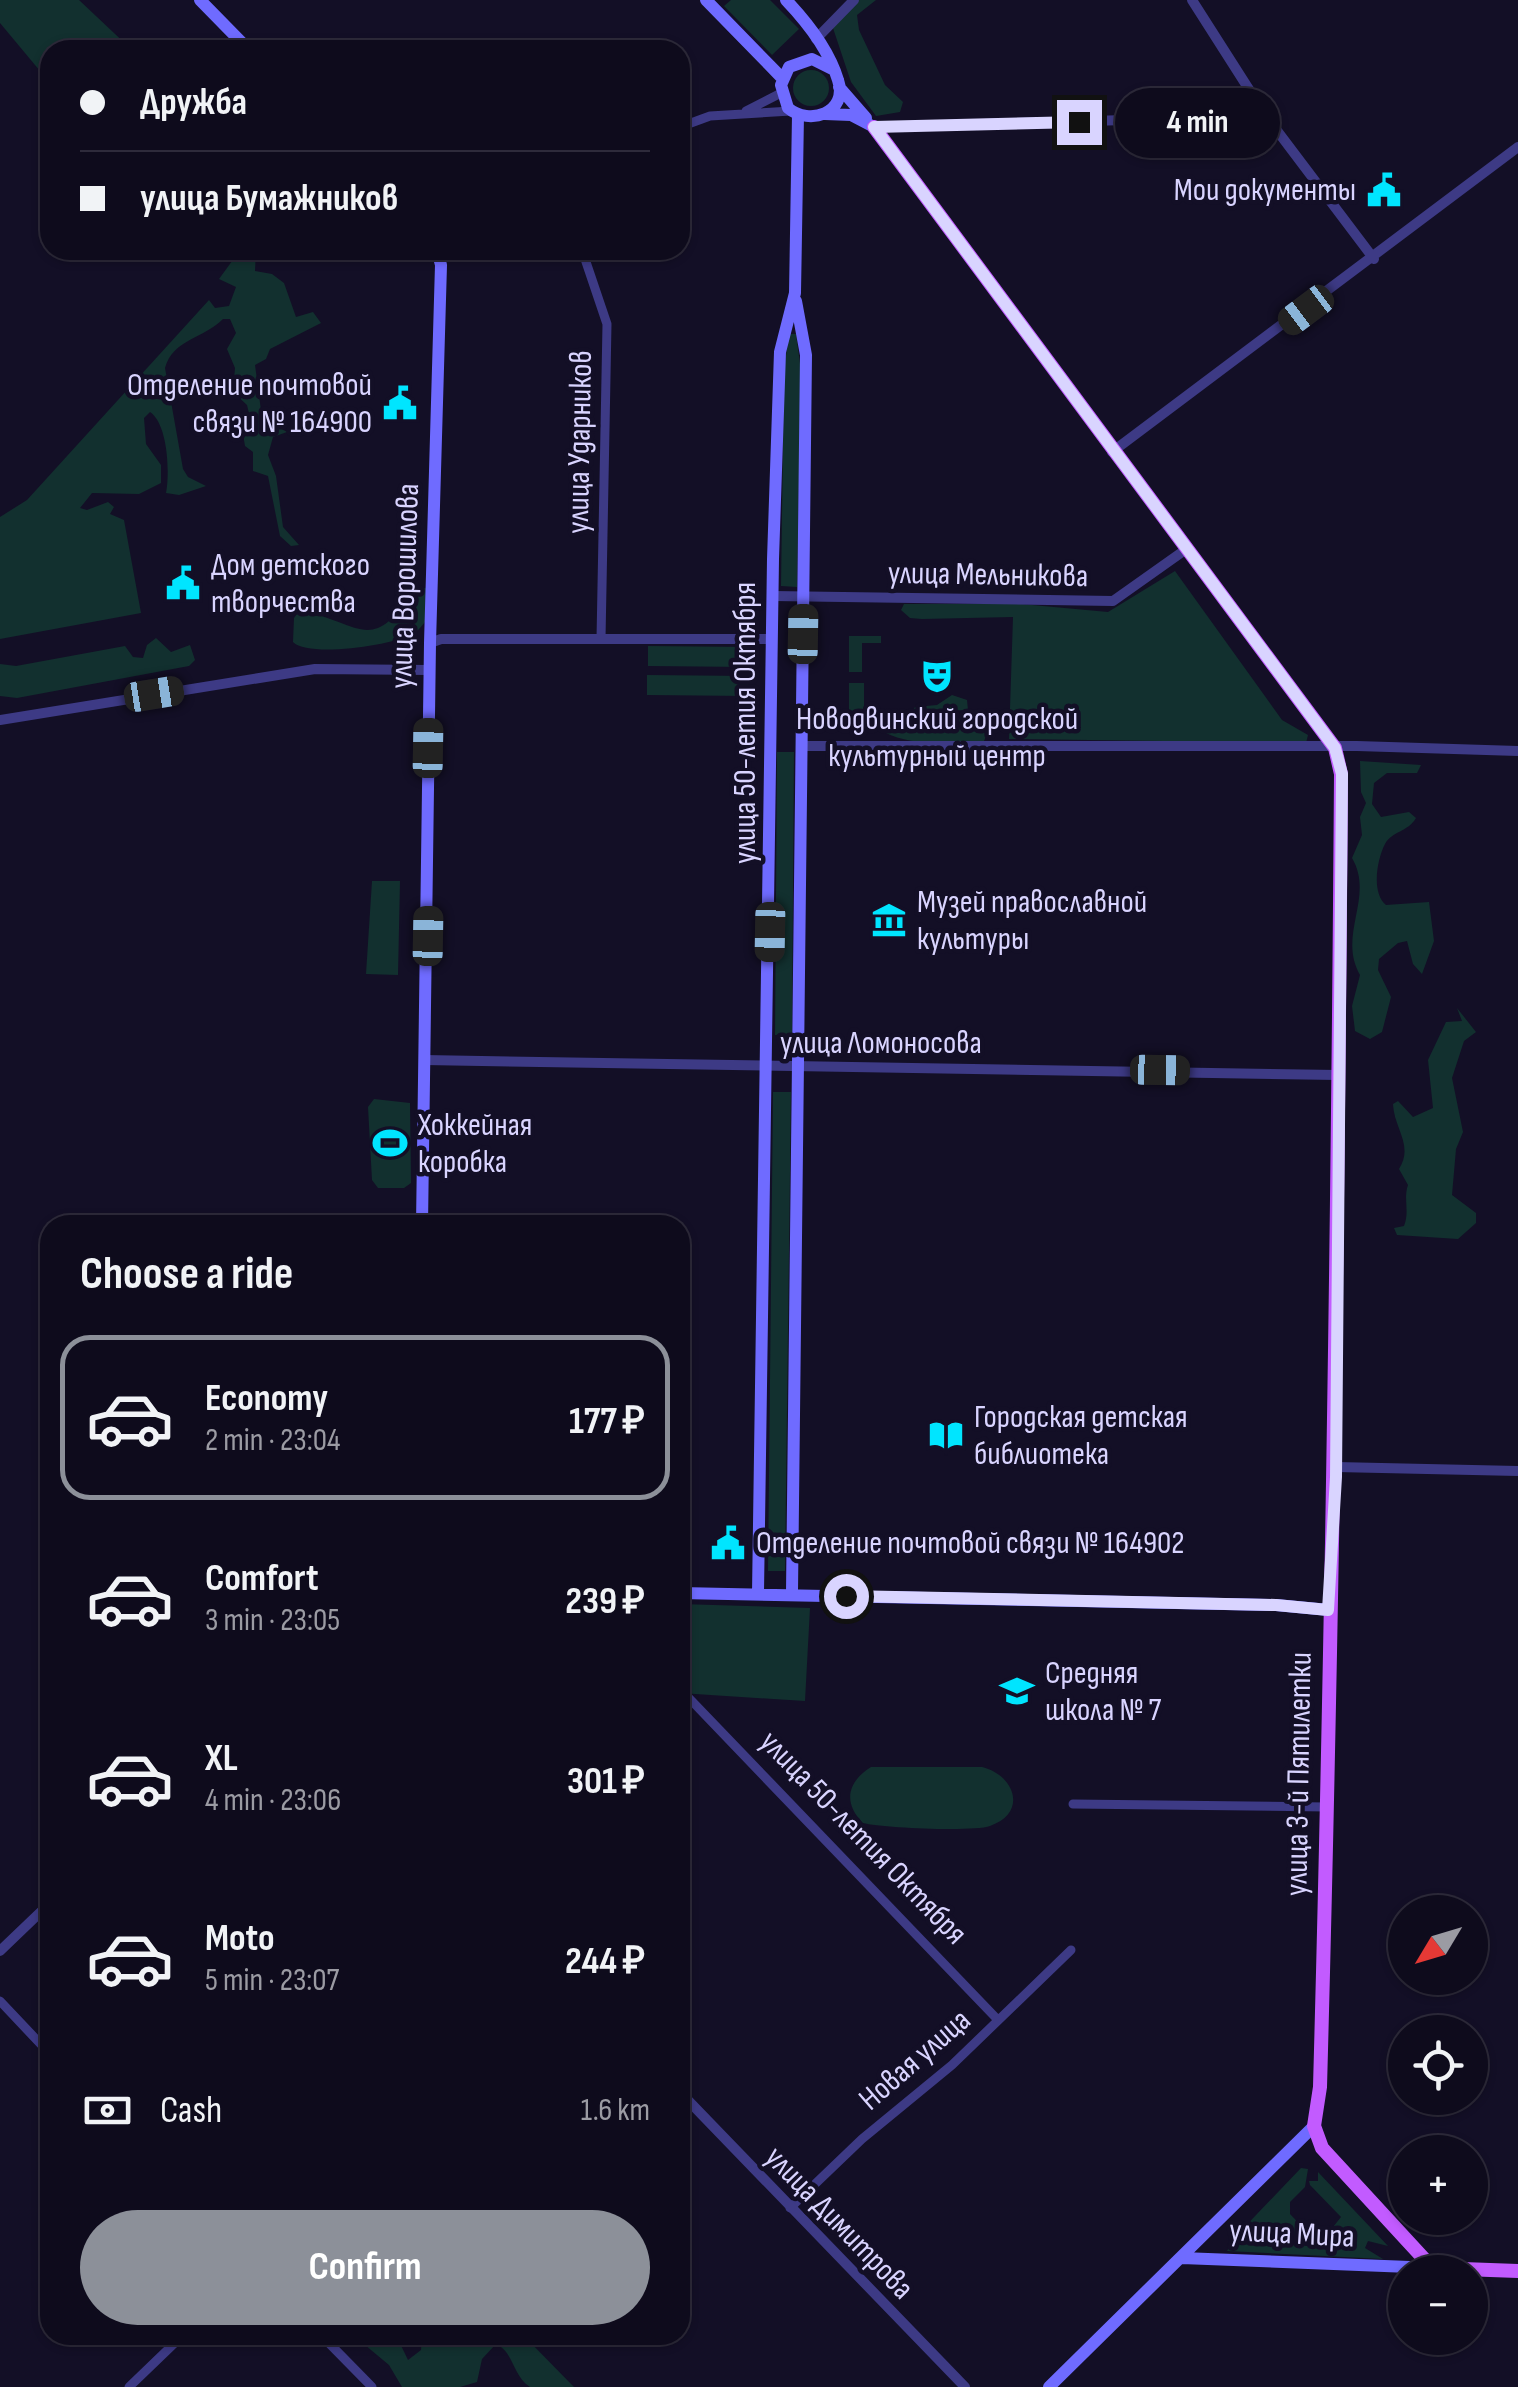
<!DOCTYPE html>
<meta charset="utf-8">
<style>
:root{--surface:#0e0b1c;--page:#1c1929;--text:#f1f3f6;--muted:#9b9ba3;--line:#2e2b3b;--accent:#8c9099}
body{margin:0;font-family:"Sofia Sans Condensed",sans-serif;background:var(--page);color:var(--text);height:100vh;display:flex;flex-direction:column;font-size:38px;white-space:nowrap}
*{box-sizing:border-box;margin:0}
p{font-size:32px;color:var(--muted)}
.icon{flex:none;width:55px;height:55px;fill:none;stroke:currentColor;stroke-width:2;stroke-linecap:round;stroke-linejoin:round}
.map{position:relative;flex:1;overflow:hidden}
.drawer{position:absolute;left:40px;top:1215px;width:650px;height:1130px;display:flex;flex-direction:column;background:var(--surface);border-radius:30px;box-shadow:0 2px 8px #0004,0 0 0 2px var(--line)}
.drawer>*{flex:none}
.banner{position:absolute;left:40px;top:40px;width:650px;height:220px;border-radius:30px;box-shadow:0 2px 8px #0004,0 0 0 2px var(--line);display:grid;align-content:center;height:220px;padding:0 40px;background:var(--surface)}
.needle{width:65px;rotate:232deg}
.fabs{position:absolute;left:1388px;top:1895px;display:grid;gap:20px}
.fabs a{display:grid;place-items:center;width:100px;height:100px;border-radius:50%;background:var(--surface);box-shadow:0 2px 8px #0004,0 0 0 2px var(--line);font-size:50px}
.end{position:absolute;width:45px;height:45px;margin:-22px;border:12px solid #d9d4ff;background:#111;box-shadow:0 0 0 5px #111}
.from{border-radius:50%}
.bubble{position:absolute;height:70px;border-radius:35px;background:var(--surface);box-shadow:0 2px 8px #0004,0 0 0 2px var(--line);font-size:32px;font-weight:700;line-height:70px;text-align:center}
.car{position:absolute;width:30px;height:60px;margin:-30px -15px;border-radius:12px;box-shadow:0 0 8px 2px #0007;background:linear-gradient(#222 24%,#8ab4d8 0 40%,#222 0 76%,#8ab4d8 0 86%,#222 0)}
.banner b{display:flex;align-items:center;gap:35px;height:95px;font-size:38px}
.banner b+b{border-top:2px solid var(--line)}
.banner i{width:25px;height:25px;background:var(--text)}
ul{padding:0;list-style:none}
li{display:flex;align-items:center;gap:30px;height:165px;margin:0 20px 15px;padding:0 20px;border:5px solid transparent;border-radius:30px}
li div{flex:1}
li b{display:block;font-size:38px}
li em{font-style:normal;font-weight:700}
li.on{border-color:var(--accent)}
li>.icon{width:90px;height:90px;stroke-width:1.5}
h2{padding:0 40px;font-size:45px;line-height:120px}
.pay{display:flex;align-items:center;gap:25px;height:110px;padding:0 40px;font-size:38px}
.pay p{margin-inline-start:auto}
.primary-button{display:flex;gap:20px;margin-top:auto;padding:20px 40px}
.primary-button a{flex:1;height:115px;border-radius:60px;background:var(--accent);color:#fff;font-size:40px;font-weight:700;line-height:115px;text-align:center}
.map>svg:first-child{display:block}
</style>
<div class="map">
<svg width="1518" height="2387" viewBox="0 0 1518 2387">
<rect width="100%" height="100%" fill="#130f26"/>
<path fill="#12302f" d="M0,0H79L132,50H50V83L0,23Z
M731,0H770L799,29L772,55L724,6Z
M849,0H876L857,15L859,30L885,85L903,102L900,112L876,116L851,82L833,28Z
M793 88a18 18 0 1 1 36 0a18 18 0 1 1-36 0Z
M232,250H256L255,271L272,274L284,283L296,317L313,312L321,323L270,349L266,359L255,365L262,418L287,432L273,437L268,455L276,476L283,527L299,545L291,546L280,536L268,476L253,471V452L245,446L243,434L251,422L247,405L233,392L235,368L227,349L236,333L230,319H223C205,338 173,339 165,368L183,469L188,477L206,486L179,495L166,493C170,473 168,424 150,412L144,418L146,444L161,465V483L139,494L92,493L80,508L87,510L108,502L114,507L110,514L124,520L141,613L0,639V517L27,500L209,300L215,308L229,306L236,287L219,279L235,257Z
M789,334H796L801,371L797,587L781,586L784,370Z
M1175,571L1282,720L1308,735L1306,743L1009,739L1013,617L922,619L910,618L901,610L904,604H1021L1108,612Z
M426,588L428,618C423,624 419,631 411,635C391,645 309,658 293,642L294,618L299,611C359,620 371,659 414,589Z
M849,636H881V643H862V672H849Z
M156,638L171,652L190,645L195,660L189,666L17,698L0,696V664L16,666L125,646L133,657L143,658L147,645Z
M648,646L748,647V667L648,666Z
M647,675L748,676V696L647,695Z
M849,683H864V714H879V721L849,720Z
M952,695L967,700L968,710L936,711L929,719L976,717L989,729L984,741C950,743 913,747 884,732L888,722L908,719L915,707L937,705Z
M777,752H794L792,1035H775Z
M1360,761L1421,765L1417,773H1387L1374,783L1372,804L1381,817L1409,812L1416,818C1408,832 1392,831 1385,844C1377,859 1371,893 1386,905L1429,902L1434,941L1422,974L1413,964L1407,941L1398,943L1379,959L1378,970L1391,997L1382,1032L1370,1039L1355,1031L1352,1006L1360,975C1337,935 1375,897 1352,858L1362,835L1360,817L1366,803L1361,792Z
M372,881H400L398,975L366,974Z
M1457,1008L1476,1032L1464,1041L1452,1078L1463,1132L1456,1149L1452,1195L1476,1213V1223L1458,1239L1397,1235L1394,1228L1404,1226C1410,1211 1403,1200 1408,1185L1399,1169C1414,1145 1394,1129 1393,1104L1398,1101L1413,1117L1433,1108L1428,1060L1446,1022L1462,1021Z
M773,1092H791L785,1571H768Z
M374,1099L410,1103L411,1183L404,1188H378L372,1180L368,1107Z
M680,1604L810,1608L805,1701L680,1693Z
M871,1767H982C1015,1775 1028,1813 990,1826C973,1832 882,1828 863,1823C843,1803 847,1782 871,1767Z
M1301,2168L1308,2169L1305,2187L1290,2202V2214L1312,2237L1331,2231L1344,2238H1357L1333,2227L1341,2217L1310,2185L1309,2181H1318V2172L1388,2246L1368,2241L1365,2248L1383,2259L1227,2251L1237,2235Z
M353,2335H396L408,2360L421,2350L422,2335H523L574,2387H530C512,2375 514,2352 496,2344L482,2359L477,2382L460,2387H402L389,2365Z"/>
<g fill="none" stroke-linecap="round" stroke-linejoin="round">
<path stroke="#3d3a85" stroke-width="9" d="M746,111L781,93
M680,127L710,116L791,111
M582,250L607,324L601,639
M687,1696L998,2020
M1073,1804L1327,1807
M0,2001L50,2054
M790,2208L862,2139L952,2065L1071,1950
M321,2335L372,2387
M129,2387L183,2335"/>
<path stroke="#3d3a85" stroke-width="10" d="M1192,0L1266,116L1374,259
M816,39L854,0
M874,127L1126,120L1258,122L1266,116
M1112,452L1518,147
M773,596L1113,601L1185,550
M430,643L441,639H772
M0,720L315,669L430,670
M802,746H1357L1518,751
M424,1060L1338,1075
M1336,1467L1518,1471
M0,1951L50,1903
M680,2092L965,2387"/>
<path stroke="#6f6bff" stroke-width="12" d="M200,0L249,50
M706,0L782,78
M786,0C807,22 829,50 838,80C849,113 809,126 788,108L781,85L789,67L812,59L832,69
M839,87L866,118
M825,114L851,115L874,127
M422,1225L430,643L441,265L437,250
M792,1592L806,355L796,301
M680,1593L1276,1605L1329,1610
M758,1593L773,559L780,352L795,293L798,115
M1182,2258L1435,2268
M1049,2387L1314,2126"/>
<path stroke="#c25bff" stroke-width="14" d="M874,127L1335,748L1341,774C1338,1212 1332,1649 1320,2087L1314,2126L1322,2148L1426,2261L1435,2268L1518,2271"/>
</g>
<g fill="none" stroke-linecap="round" stroke-linejoin="round">
<path stroke="#d9d4ff" stroke-width="12" d="M846,1596L1276,1605L1328,1610L1336,1477L1342,774L1335,748L874,127L1079,122"/>
</g>
<defs>
<g id="civic-bare" transform="scale(2.7)"><path d="M-.6-6.5H3V-4.5H.6V-3L4-1V1h2V6H-6V1h2V-1L-.6-3ZM-1.2 2.5V6h2.4V2.5Z" fill="#00e5ff" stroke="#130f26" stroke-width="2.5" paint-order="stroke"/></g>
<g id="theatre-bare" transform="scale(2.7)"><path d="M-5-5.5Q0-4 5-5.5V0Q5 5 0 6Q-5 5-5 0ZM-3.3-2.5H-1v1.5H-3.3ZM1-2.5H3.3v1.5H1ZM-2.8 1Q0 5.5 2.8 1Z" fill="#00e5ff" stroke="#130f26" stroke-width="2.5" paint-order="stroke"/></g>
<g id="museum-bare" transform="scale(2.7)"><path d="M0-6L6-3V-2H-6V-3ZM-5-1h2V3h-2ZM-1-1h2V3h-2ZM3-1h2V3H3ZM-6 4H6V6H-6Z" fill="#00e5ff" stroke="#130f26" stroke-width="2.5" paint-order="stroke"/></g>
<g id="stadium-bare" transform="scale(2.7)"><path d="M0-5a6.5 5 0 1 0 0 10a6.5 5 0 1 0 0-10ZM-3.5-1.8h7v3.6h-7Z" fill="#00e5ff" stroke="#130f26" stroke-width="2.5" paint-order="stroke"/></g>
<g id="library-bare" transform="scale(2.7)"><path d="M-6-4Q-3-5.5-.7-3.5V5Q-3 3-6 4ZM6-4Q3-5.5 .7-3.5V5Q3 3 6 4Z" fill="#00e5ff" stroke="#130f26" stroke-width="2.5" paint-order="stroke"/></g>
<g id="school-bare" transform="scale(2.7)"><path d="M0-5L7-2L0 1L-7-2ZM-4 1L0 2.5L4 1V4Q0 6-4 4Z" fill="#00e5ff" stroke="#130f26" stroke-width="2.5" paint-order="stroke"/></g>
</defs>
<g fill-rule="evenodd">
<use href="#civic-bare" x="1384" y="190"/>
<use href="#civic-bare" x="400" y="403"/>
<use href="#civic-bare" x="183" y="583"/>
<use href="#theatre-bare" x="937" y="676"/>
<use href="#museum-bare" x="889" y="920"/>
<use href="#stadium-bare" x="390" y="1143"/>
<use href="#library-bare" x="946" y="1435"/>
<use href="#civic-bare" x="728" y="1543"/>
<use href="#school-bare" x="1017" y="1691"/>
</g>
<g text-anchor="middle" dominant-baseline="central" stroke-width="9" stroke-linejoin="round" paint-order="stroke">
<g font-size="32" fill="#d9d4ff" stroke="#130f26" text-anchor="start">
<text x="1356" y="190" text-anchor="end">Мои документы</text>
<text x="372" y="385" text-anchor="end">Отделение почтовой<tspan x="372" dy="37">связи № 164900</tspan></text>
<text x="211" y="565">Дом детского<tspan x="211" dy="37">творчества</tspan></text>
<text x="937" y="719" text-anchor="middle">Новодвинский городской<tspan x="937" dy="37">культурный центр</tspan></text>
<text x="917" y="902">Музей православной<tspan x="917" dy="37">культуры</tspan></text>
<text x="418" y="1125">Хоккейная<tspan x="418" dy="37">коробка</tspan></text>
<text x="974" y="1417">Городская детская<tspan x="974" dy="37">библиотека</tspan></text>
<text x="756" y="1543">Отделение почтовой связи № 164902</text>
<text x="1045" y="1673">Средняя<tspan x="1045" dy="37">школа № 7</tspan></text>
</g>
<g font-size="32" fill="#d9d4ff" stroke="#130f26">
<text transform="translate(580 442) rotate(-89)">улица Ударников</text>
<text transform="translate(988 575) rotate(1)">улица Мельникова</text>
<text transform="translate(405 586) rotate(-88)">улица Ворошилова</text>
<text transform="translate(745 723) rotate(-90)">улица 50-летия Октября</text>
<text x="881" y="1043">улица Ломоносова</text>
<text transform="translate(1299 1774) rotate(-89)">улица 3-й Пятилетки</text>
<text transform="translate(863 1838) rotate(46)">улица 50-летия Октября</text>
<text transform="translate(915 2060) rotate(-41)">Новая улица</text>
<text transform="translate(839 2223) rotate(46)">улица Димитрова</text>
<text transform="translate(1292 2234) rotate(3)">улица Мира</text>
</g>
</g>
</svg>
<div class="fabs">
<a><svg class="needle" viewBox="-14 -14 28 28"><path d="M0-13l5 13h-10z" fill="#e53935"/><path d="M0 13l5-13h-10z" fill="#9b9ba3"/></svg></a>
<a><svg class="icon" aria-label="locate" viewBox="0 0 24 24"><circle cx="12" cy="12" r="6"/><path d="M12 2v4M12 18v4M2 12h4M18 12h4"/></svg></a>
<a>+</a>
<a>−</a>
</div>
<i class="end from" style="left:846px;top:1596px"></i>
<i class="end" style="left:1079px;top:122px"></i>
<div class="bubble" style="left:1115px;top:88px;width:165px">4 min</div>
<i class="car" style="left:1306px;top:310px;rotate:233deg"></i>
<i class="car" style="left:803px;top:634px;rotate:1deg"></i>
<i class="car" style="left:154px;top:694px;rotate:81deg"></i>
<i class="car" style="left:428px;top:748px;rotate:1deg"></i>
<i class="car" style="left:770px;top:932px;rotate:181deg"></i>
<i class="car" style="left:428px;top:936px;rotate:1deg"></i>
<i class="car" style="left:1160px;top:1070px;rotate:91deg"></i>
<div class="banner">
<b><i class="from"></i>Дружба</b>
<b><i></i>улица Бумажников</b>
</div>
<section class="drawer">
<h2>Choose a ride</h2>
<ul>
<li class="on"><svg class="icon" aria-label="car" viewBox="0 0 24 24"><path d="M5 17H2v-5l4-1 3-4h7l3 4 3 1v5h-3M9 17h6M6 11h13"/><circle cx="7" cy="17" r="2"/><circle cx="17" cy="17" r="2"/></svg><div><b>Economy</b><p>2 min · 23:04</p></div><em>177 ₽</em></li>
<li><svg class="icon" aria-label="car" viewBox="0 0 24 24"><path d="M5 17H2v-5l4-1 3-4h7l3 4 3 1v5h-3M9 17h6M6 11h13"/><circle cx="7" cy="17" r="2"/><circle cx="17" cy="17" r="2"/></svg><div><b>Comfort</b><p>3 min · 23:05</p></div><em>239 ₽</em></li>
<li><svg class="icon" aria-label="car" viewBox="0 0 24 24"><path d="M5 17H2v-5l4-1 3-4h7l3 4 3 1v5h-3M9 17h6M6 11h13"/><circle cx="7" cy="17" r="2"/><circle cx="17" cy="17" r="2"/></svg><div><b>XL</b><p>4 min · 23:06</p></div><em>301 ₽</em></li>
<li><svg class="icon" aria-label="car" viewBox="0 0 24 24"><path d="M5 17H2v-5l4-1 3-4h7l3 4 3 1v5h-3M9 17h6M6 11h13"/><circle cx="7" cy="17" r="2"/><circle cx="17" cy="17" r="2"/></svg><div><b>Moto</b><p>5 min · 23:07</p></div><em>244 ₽</em></li>
</ul>
<div class="pay"><svg class="icon" aria-label="cash" viewBox="0 0 24 24"><path d="M3 7h18v10H3z"/><circle cx="12" cy="12" r="2"/></svg>Cash<p>1.6 km</p></div>
<div class="primary-button"><a>Confirm</a></div>
</section>
</div>
